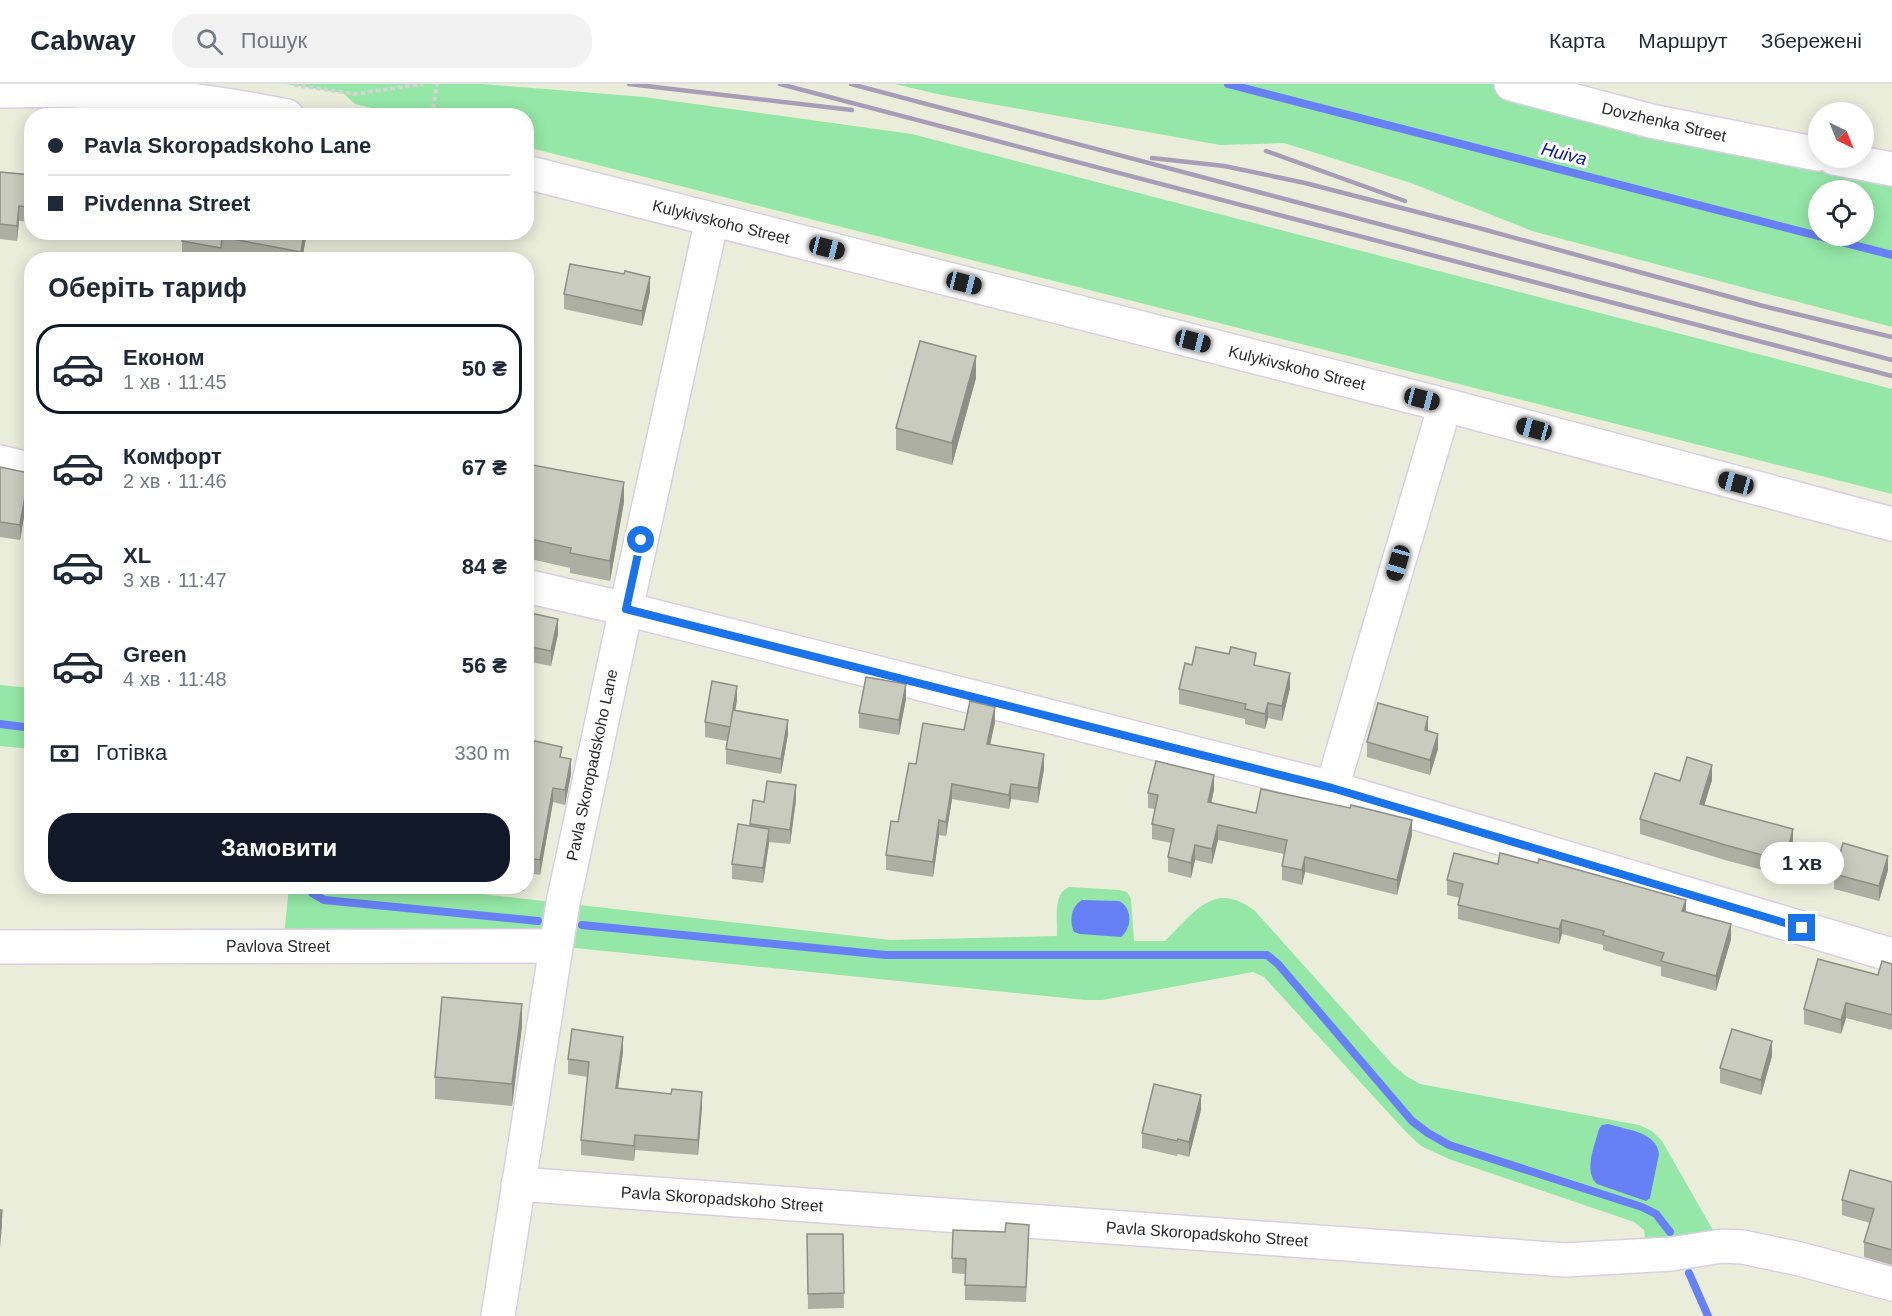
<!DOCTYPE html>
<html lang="uk">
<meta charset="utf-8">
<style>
:root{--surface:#fff;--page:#f2f2f3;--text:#1f2937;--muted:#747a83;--line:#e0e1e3;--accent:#111827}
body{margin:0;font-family:Helvetica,sans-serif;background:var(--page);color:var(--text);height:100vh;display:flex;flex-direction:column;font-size:22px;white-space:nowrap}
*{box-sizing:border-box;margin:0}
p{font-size:20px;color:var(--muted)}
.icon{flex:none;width:33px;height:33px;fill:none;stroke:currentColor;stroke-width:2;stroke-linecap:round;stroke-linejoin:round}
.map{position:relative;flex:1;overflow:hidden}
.sheet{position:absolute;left:24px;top:168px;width:510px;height:642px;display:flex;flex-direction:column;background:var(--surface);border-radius:24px;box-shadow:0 3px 15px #0003}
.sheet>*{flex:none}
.banner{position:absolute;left:24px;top:24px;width:510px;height:132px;border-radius:24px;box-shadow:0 3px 15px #0003;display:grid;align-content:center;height:132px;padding:0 24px;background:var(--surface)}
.needle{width:39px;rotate:137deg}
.buttons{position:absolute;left:1808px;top:18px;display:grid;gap:12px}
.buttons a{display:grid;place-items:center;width:66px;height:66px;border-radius:50%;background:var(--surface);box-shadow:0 3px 15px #0003;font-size:30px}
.end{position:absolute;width:27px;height:27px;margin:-14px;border:8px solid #1a73e8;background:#fff;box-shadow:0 0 0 3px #fff}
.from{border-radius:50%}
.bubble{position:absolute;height:42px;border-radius:21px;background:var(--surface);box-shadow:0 3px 15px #0003;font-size:20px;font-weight:700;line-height:42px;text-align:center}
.car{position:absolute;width:18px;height:36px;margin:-18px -9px;border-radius:8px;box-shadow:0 0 4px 2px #0007;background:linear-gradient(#222 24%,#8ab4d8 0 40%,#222 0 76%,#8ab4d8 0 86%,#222 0)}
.banner b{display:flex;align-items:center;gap:21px;height:57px;font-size:22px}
.banner b+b{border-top:2px solid var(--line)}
.banner i{width:15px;height:15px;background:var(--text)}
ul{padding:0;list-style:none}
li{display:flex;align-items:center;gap:18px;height:90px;margin:0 12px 9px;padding:0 12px;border:3px solid transparent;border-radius:24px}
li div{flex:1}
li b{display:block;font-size:22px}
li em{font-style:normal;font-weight:700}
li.active{border-color:var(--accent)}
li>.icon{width:54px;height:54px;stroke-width:1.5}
h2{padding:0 24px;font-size:27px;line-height:72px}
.pay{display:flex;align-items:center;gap:15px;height:66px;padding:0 24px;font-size:22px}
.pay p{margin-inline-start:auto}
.primary-button{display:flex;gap:12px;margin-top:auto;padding:12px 24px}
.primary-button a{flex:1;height:69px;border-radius:24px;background:var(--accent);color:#fff;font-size:24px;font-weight:700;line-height:69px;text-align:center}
header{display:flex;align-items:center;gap:36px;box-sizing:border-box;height:84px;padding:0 30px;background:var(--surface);border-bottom:2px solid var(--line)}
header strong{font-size:28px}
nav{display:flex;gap:33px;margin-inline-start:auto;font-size:21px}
.search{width:420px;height:54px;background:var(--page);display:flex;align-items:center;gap:15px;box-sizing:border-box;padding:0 21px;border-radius:24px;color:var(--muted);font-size:22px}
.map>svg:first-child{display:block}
</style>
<header>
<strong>Cabway</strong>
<div class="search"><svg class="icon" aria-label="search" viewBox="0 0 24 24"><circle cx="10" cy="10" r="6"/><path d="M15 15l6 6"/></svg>Пошук</div>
<nav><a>Карта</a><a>Маршрут</a><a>Збережені</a></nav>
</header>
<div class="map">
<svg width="1892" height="1232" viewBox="0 0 1892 1232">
<rect width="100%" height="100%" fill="#ebeddb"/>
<path fill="#94e7a6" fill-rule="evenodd" d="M286,0H482L644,13L912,50L1892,305V410L527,63L526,32L401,31L355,20L343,9Z
M895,0H1511L1892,85V243L1532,147L1411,99L1284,59L1220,61L942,11ZM1818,106H1863V152H1818Z
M0,601L31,604V665L0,662Z
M289,803H419L890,856L1057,852C1058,836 1052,810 1069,803L1119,806L1127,808L1131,815L1134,857H1165C1194,829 1214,795 1255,827L1393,981L1406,992L1420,1000L1639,1041L1652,1047L1662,1057L1722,1162L1647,1171L1644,1146L1634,1138L1449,1075L1421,1062L1406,1048L1264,893L1253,888L1102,916H1085L556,862H283Z"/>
<path fill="#6780f6" d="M1082,816L1119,817C1133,824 1132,844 1121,853L1080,850L1074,848C1069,837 1071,822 1082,816Z
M1608,1040C1627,1046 1657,1048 1659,1070L1650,1114L1646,1117L1597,1100C1583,1087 1595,1061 1599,1045L1602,1041Z"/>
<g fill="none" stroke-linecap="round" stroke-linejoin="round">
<path stroke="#6780f6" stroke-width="8" d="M1228,0L1892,171
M0,640L32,644
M309,802L312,809L324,816L538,837
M582,841L886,871H1267L1278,880L1412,1037L1428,1049L1449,1061L1642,1123L1656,1130L1670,1148
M1689,1189L1708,1232"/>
<g stroke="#d7d0e4" stroke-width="36">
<path id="minor" d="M1511,0L1651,37L1818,70
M0,7C95,4 194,13 287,32
M1834,74L1892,85
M526,88L1445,321L1892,440
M0,378L32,386
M526,502L626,525L1332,704L1892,871
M1332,704L1445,321
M0,863L556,862
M518,1100L1566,1176L1671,1170L1722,1162L1743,1163L1800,1175L1892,1200
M498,1232L563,819L626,525L712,135"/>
</g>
<path stroke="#d4d4d4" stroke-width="4" stroke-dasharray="4.5 3" stroke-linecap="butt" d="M294,1L355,10L423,0
M432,32L437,0"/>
<use href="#minor" stroke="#fff" stroke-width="33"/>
<path stroke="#a79db6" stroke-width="4.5" d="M629,0L852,26
M780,0L1892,292
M851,0L1892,276
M1266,67L1405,117
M1152,74L1224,82L1305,99L1475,143L1763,222L1892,253"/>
</g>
<path fill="#adafa3" d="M0,88L32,91V138L19,137L17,157L0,155Z
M184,148H307L302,176H262L222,168L221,176H203L182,172V157Z
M650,208L642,242L564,225V210Z
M976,294L952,381L896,366V344Z
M32,302V332H28V317Z
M526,382L624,418L610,497L570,489V484L526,474Z
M0,383L29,404L20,456L0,453Z
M526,528L558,550L551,582L526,577Z
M1192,581H1256L1290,604L1282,637L1268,634L1265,645L1245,640V635L1179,620V605Z
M906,615L899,651L859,644V629Z
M737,616L735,627L788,650L781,690L726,680V665L727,657L705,653V638Z
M995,638L990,660L1044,685L1038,719L1011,715L1009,725L952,715L946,752L939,751L933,793L886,786V771L898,738L916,680L964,646Z
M1428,647L1438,665L1430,691L1367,673V658Z
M526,655L562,673L571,690L565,721L553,718L540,791L528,789L526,795Z
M1712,696L1704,721L1793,760L1785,792L1725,776L1640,750V735L1680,697Z
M1214,706L1211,719L1256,729L1412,751L1397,811L1305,788L1302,801L1282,796V782L1284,770L1218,756L1212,780L1195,776L1191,794L1168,788V773L1171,759L1152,755V740L1155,725L1148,724V709Z
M753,716L764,718L796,716L790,760L769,758L763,799L732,795V780L750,742Z
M1498,780L1686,828L1731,855L1716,907L1661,892V883L1603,866V861L1562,850L1559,860L1458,835V821L1460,814L1447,811V796Z
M1888,786L1879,817L1834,805V790Z
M498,802H525L524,807Z
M1892,880V946L1846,934L1841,950L1804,940V925L1878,891Z
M522,942L512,1022L435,1015V993Z
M623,968L618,1004L702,1023L698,1071L635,1066L634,1077L581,1071V1056L588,993L568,990V975Z
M1772,972L1761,1011L1720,999V984Z
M1201,1026L1189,1073L1178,1070L1177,1072L1142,1064V1049Z
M1892,1098V1181L1864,1173V1158L1870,1139L1842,1131V1116Z
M807,1150H843L844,1224L808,1225Z
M1029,1156L1026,1218L965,1216V1190L952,1189V1174Z"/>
<path fill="#8d8e85" d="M19,122V137L17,157V142Z
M304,148H307L302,176H301V168Z
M650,193V208L642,242V227Z
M976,272V294L952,381V359Z
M29,389V404L20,456V441Z
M624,398V418L610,497V477Z
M558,535V550L551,582V567Z
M1290,589V604L1282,637V622Z
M906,600V615L899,651V636Z
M737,602V616L730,657V643Z
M1268,619V634L1265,645V630Z
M995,623V638L987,675V660Z
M1428,633V648L1425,646Z
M788,636V650L781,690V675Z
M1438,650V665L1430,691V676Z
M1044,670V685L1038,719V704Z
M571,675V690L565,721V706Z
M1712,681V696L1700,735V720Z
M1214,691V706L1208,733V718Z
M952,700V715L946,752V738Z
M1011,700V715L1009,725V711Z
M796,701V716L790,760V746Z
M553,704V718L540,791V776Z
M939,736V751L933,793V778Z
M1412,736V751L1397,811V796Z
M1218,741V756L1212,780V765Z
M769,745V760L763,799V784Z
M1793,745V760L1785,792V777Z
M1195,761V776L1191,794V779Z
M1888,772V786L1879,817V802Z
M1305,773V788L1302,801V786Z
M528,774V789L526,795V781Z
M1686,816V831L1682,827Z
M1562,836V850L1559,860V845Z
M1731,840V855L1716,907V892Z
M1846,919V934L1841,950V936Z
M522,920V942L512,1022V1000Z
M623,953V968L616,1019V1004Z
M1772,957V972L1761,1011V996Z
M702,1008V1023L698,1071V1056Z
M1201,1011V1026L1189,1073V1058Z
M635,1051V1066L634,1077V1062Z
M2,1126V1141L0,1164V1149Z"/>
<path fill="#c9cbbe" stroke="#8d8e85" stroke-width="1.5" d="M0,88L32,91V123L19,122L17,142L0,140Z
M184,148H304L301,168L222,153L221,164L182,157Z
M570,180L624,190L625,187L650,193L642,227L564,210Z
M920,257L976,272L952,359L896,344Z
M32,302V317H28Z
M527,380L624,398L610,477L570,469L571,464L526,454Z
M0,383L29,389L20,441L0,438Z
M526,528L558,535L551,567L526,562Z
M1196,563L1229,570L1231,563L1256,569L1254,581L1290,589L1282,622L1268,619L1265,630L1245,625L1246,620L1179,605L1185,579L1192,581Z
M866,593L906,600L899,636L859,629Z
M712,597L737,602L730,643L705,638Z
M970,617L995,623L987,660L1044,670L1038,704L1011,700L1009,711L952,700L946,738L939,736L933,778L886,771L891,737L898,738L909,679L916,680L923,639L964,646Z
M1378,619L1428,633L1425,646L1438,650L1430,676L1367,658Z
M733,626L788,636L781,675L726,665Z
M526,655L562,663L560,673L571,675L565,706L553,704L540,776L528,774L526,781Z
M1687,673L1712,681L1700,720L1793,745L1785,777L1725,761L1640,735L1655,689L1680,697Z
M1156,677L1214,691L1208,718L1256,729L1261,705L1350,724L1351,721L1412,736L1397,796L1305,773L1302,786L1282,782L1287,756L1218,741L1212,765L1195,761L1191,779L1168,773L1174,745L1152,740L1158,711L1148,709Z
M767,697L796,701L790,746L750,740L753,716L764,718Z
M738,740L769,745L763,784L732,780Z
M1843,759L1888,772L1879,802L1834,790Z
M1454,769L1498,780L1500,769L1538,779L1539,775L1686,816L1682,827L1731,840L1716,892L1661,877L1664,869L1603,851L1604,847L1562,836L1559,845L1458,821L1463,800L1447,796Z
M1818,875L1878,891L1882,877L1892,880V931L1846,919L1841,936L1804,925Z
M442,913L522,920L512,1000L435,993Z
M572,945L623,953L616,1004L671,1010L672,1005L702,1008L698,1056L635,1051L634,1062L581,1056L589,978L568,975Z
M1732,945L1772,957L1761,996L1720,984Z
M1154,1000L1201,1011L1189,1058L1178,1055L1177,1057L1142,1049Z
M1850,1086L1892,1098V1166L1864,1158L1874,1125L1842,1116Z
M0,1126H2L0,1149Z
M1006,1139L1029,1141L1026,1203L965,1201L966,1175L952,1174L953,1146L1005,1148Z
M807,1150H843L844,1209L808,1210Z"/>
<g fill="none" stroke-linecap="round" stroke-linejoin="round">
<path stroke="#1a73e8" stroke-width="8" d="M641,456L626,525L1332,704L1802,844"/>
</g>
<g text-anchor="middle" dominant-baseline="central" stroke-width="6" stroke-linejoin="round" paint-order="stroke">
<g font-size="16" fill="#2a2a2a" stroke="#fff">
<text transform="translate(1664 38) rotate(13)">Dovzhenka Street</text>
<text transform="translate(721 138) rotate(14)">Kulykivskoho Street</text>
<text transform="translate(1297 284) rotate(14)">Kulykivskoho Street</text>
<text transform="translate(592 681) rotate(-78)">Pavla Skoropadskoho Lane</text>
<text x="278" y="862">Pavlova Street</text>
<text transform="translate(722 1115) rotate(4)">Pavla Skoropadskoho Street</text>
<text transform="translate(1207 1150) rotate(4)">Pavla Skoropadskoho Street</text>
</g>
<g font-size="18" font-style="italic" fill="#0514a3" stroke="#fff">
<text transform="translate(1564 70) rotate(14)">Huiva</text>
</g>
</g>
</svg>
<div class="buttons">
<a><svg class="needle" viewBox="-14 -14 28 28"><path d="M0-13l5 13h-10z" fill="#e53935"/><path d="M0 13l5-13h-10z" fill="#747a83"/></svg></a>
<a><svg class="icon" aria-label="locate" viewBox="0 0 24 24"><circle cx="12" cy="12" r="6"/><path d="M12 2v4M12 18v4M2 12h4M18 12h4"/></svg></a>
</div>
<i class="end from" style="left:641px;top:456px"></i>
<i class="end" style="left:1802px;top:844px"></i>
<div class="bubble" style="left:1760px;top:758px;width:84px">1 хв</div>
<i class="car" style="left:827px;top:164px;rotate:104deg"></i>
<i class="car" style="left:964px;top:199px;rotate:104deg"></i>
<i class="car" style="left:1193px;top:257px;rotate:104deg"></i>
<i class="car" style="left:1422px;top:315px;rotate:104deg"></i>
<i class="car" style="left:1534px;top:345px;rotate:285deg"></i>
<i class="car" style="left:1736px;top:399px;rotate:285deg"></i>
<i class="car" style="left:1398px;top:479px;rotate:196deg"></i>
<div class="banner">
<b><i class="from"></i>Pavla Skoropadskoho Lane</b>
<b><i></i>Pivdenna Street</b>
</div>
<section class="sheet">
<h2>Оберіть тариф</h2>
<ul>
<li class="active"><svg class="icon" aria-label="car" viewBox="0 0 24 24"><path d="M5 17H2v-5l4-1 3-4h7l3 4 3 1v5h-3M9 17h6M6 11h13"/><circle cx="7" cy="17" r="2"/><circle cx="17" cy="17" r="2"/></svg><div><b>Економ</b><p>1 хв · 11:45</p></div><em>50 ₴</em></li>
<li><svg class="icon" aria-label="car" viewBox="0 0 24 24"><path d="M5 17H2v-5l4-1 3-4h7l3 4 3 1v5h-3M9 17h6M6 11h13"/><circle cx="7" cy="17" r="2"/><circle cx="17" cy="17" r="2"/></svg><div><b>Комфорт</b><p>2 хв · 11:46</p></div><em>67 ₴</em></li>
<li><svg class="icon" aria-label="car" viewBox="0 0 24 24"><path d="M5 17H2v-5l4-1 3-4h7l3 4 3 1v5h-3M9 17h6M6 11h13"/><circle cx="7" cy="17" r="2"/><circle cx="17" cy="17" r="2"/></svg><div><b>XL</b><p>3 хв · 11:47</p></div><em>84 ₴</em></li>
<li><svg class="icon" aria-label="car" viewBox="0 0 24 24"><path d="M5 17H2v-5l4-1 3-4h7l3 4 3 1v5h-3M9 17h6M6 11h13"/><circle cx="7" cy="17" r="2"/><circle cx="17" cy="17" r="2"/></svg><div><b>Green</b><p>4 хв · 11:48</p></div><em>56 ₴</em></li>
</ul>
<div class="pay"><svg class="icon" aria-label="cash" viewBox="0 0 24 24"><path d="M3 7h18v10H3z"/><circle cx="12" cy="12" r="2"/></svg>Готівка<p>330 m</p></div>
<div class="primary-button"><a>Замовити</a></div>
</section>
</div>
